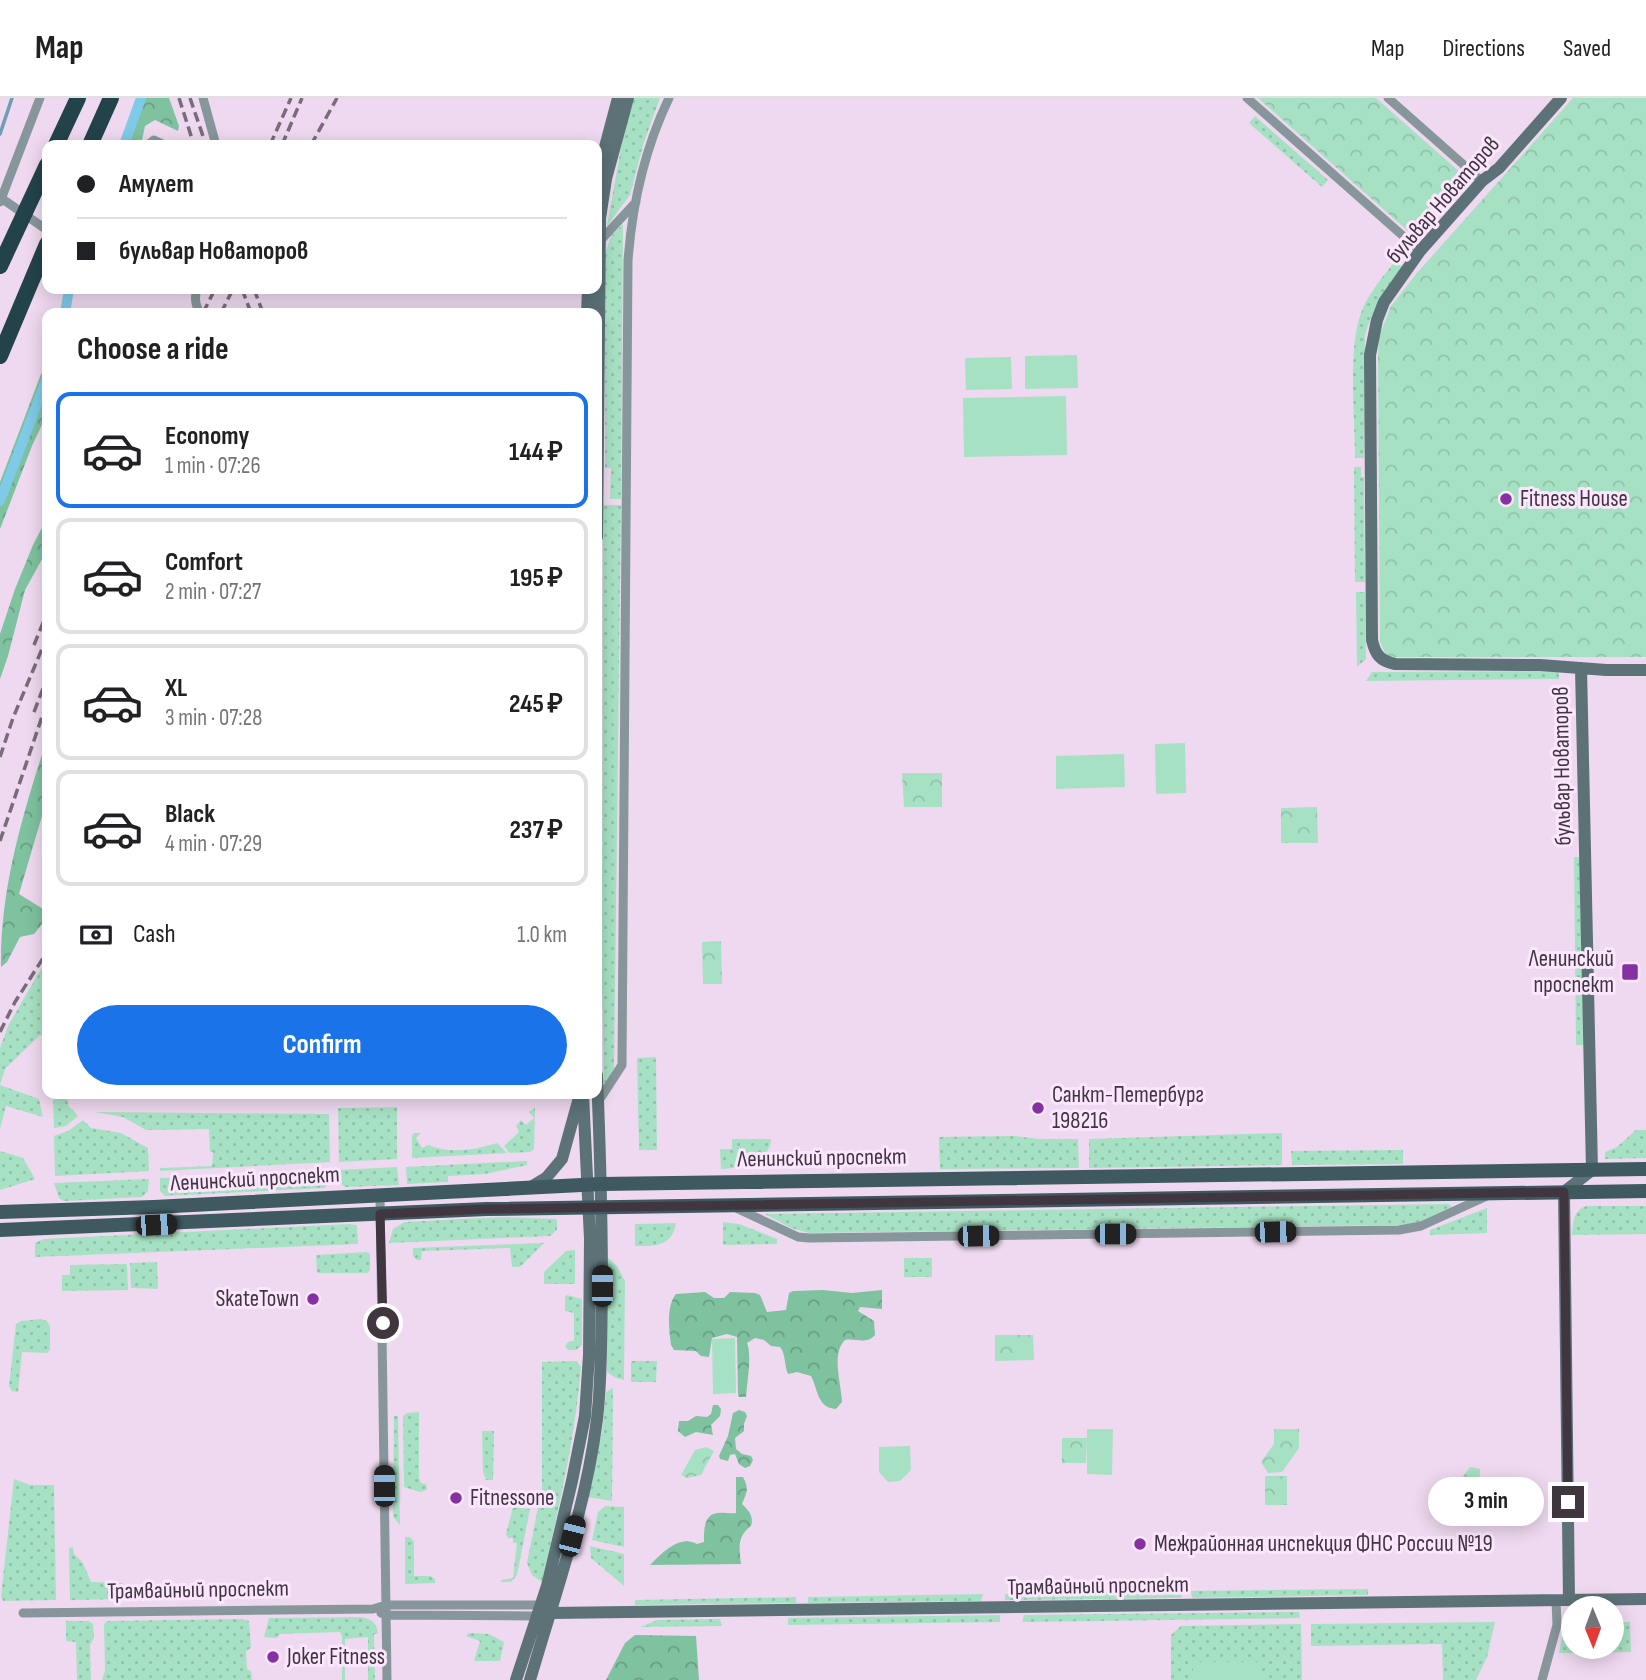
<!DOCTYPE html>
<meta charset="utf-8">
<style>
:root{--surface:#fff;--page:#f6f6f6;--text:#202124;--muted:#757577;--line:#e0e0e0;--accent:#1a73e8}
body{margin:0;font-family:"Sofia Sans Condensed",sans-serif;background:var(--page);color:var(--text);height:100vh;display:flex;flex-direction:column;font-size:26px;white-space:nowrap}
*{box-sizing:border-box;margin:0}
p{font-size:23px;color:var(--muted)}
.icon{flex:none;width:38px;height:38px;fill:none;stroke:currentColor;stroke-width:2;stroke-linecap:round;stroke-linejoin:round}
.map{position:relative;flex:1;overflow:hidden}
.side{position:absolute;left:42px;top:210px;width:560px;height:791px;display:flex;flex-direction:column;background:var(--surface);border-radius:14px;box-shadow:0 4px 18px #0003}
.side>*{flex:none}
.guide{position:absolute;left:42px;top:42px;width:560px;height:154px;border-radius:14px;box-shadow:0 4px 18px #0003;display:grid;align-content:center;height:154px;padding:0 35px;background:var(--surface)}
.needle{width:46px;rotate:179deg}
.buttons{position:absolute;left:1561px;top:1498px;display:grid;gap:14px}
.buttons a{display:grid;place-items:center;width:63px;height:63px;border-radius:50%;background:var(--surface);box-shadow:0 4px 18px #0003;font-size:35px}
.end{position:absolute;width:32px;height:32px;margin:-16px;border:9px solid #3f363f;background:#fff;box-shadow:0 0 0 4px #fff}
.from{border-radius:50%}
.bubble{position:absolute;height:49px;border-radius:24px;background:var(--surface);box-shadow:0 4px 18px #0003;font-size:23px;font-weight:700;line-height:49px;text-align:center}
.car{position:absolute;width:21px;height:42px;margin:-21px -10px;border-radius:9px;box-shadow:0 0 5px 2px #0007;background:linear-gradient(#222 24%,#8ab4d8 0 40%,#222 0 76%,#8ab4d8 0 86%,#222 0)}
.guide b{display:flex;align-items:center;gap:24px;height:66px;font-size:26px}
.guide b+b{border-top:2px solid var(--line)}
.guide i{width:18px;height:18px;background:var(--text)}
ul{padding:0;list-style:none}
li{display:flex;align-items:center;gap:21px;height:116px;margin:0 14px 10px;padding:0 21px;border:4px solid var(--line);border-radius:14px}
li div{flex:1}
li b{display:block;font-size:26px}
li em{font-style:normal;font-weight:700}
li.selected{border-color:var(--accent)}
li>.icon{width:63px;height:63px;stroke-width:1.5}
h2{padding:0 35px;font-size:32px;line-height:84px}
.pay{display:flex;align-items:center;gap:18px;height:77px;padding:0 35px;font-size:26px}
.pay p{margin-inline-start:auto}
.primary-button{display:flex;gap:14px;margin-top:auto;padding:14px 35px}
.primary-button a{flex:1;height:80px;border-radius:42px;background:var(--accent);color:#fff;font-size:28px;font-weight:700;line-height:80px;text-align:center}
header{display:flex;align-items:center;gap:42px;box-sizing:border-box;height:98px;padding:0 35px;background:var(--surface);border-bottom:2px solid var(--line)}
header strong{font-size:33px}
nav{display:flex;gap:38px;margin-inline-start:auto;font-size:24px}
.map>svg:first-child{display:block}
</style>
<header>
<strong>Map</strong>
<nav><a>Map</a><a>Directions</a><a>Saved</a></nav>
</header>
<div class="map">
<svg width="1646" height="1582" viewBox="0 0 1646 1582">
<defs>
<pattern id="grass-dots" width="8" height="8" patternUnits="userSpaceOnUse" patternTransform="scale(1.75)"><rect width="8" height="8" fill="#a7e1c3"/><path d="M2 2h.1M6 6h.1" fill="none" stroke="#91c2a9" stroke-width="1.8" stroke-linecap="round"/></pattern>
<pattern id="forest-crowns" width="20" height="18" patternUnits="userSpaceOnUse" patternTransform="scale(1.75)"><rect width="20" height="18" fill="#7ec2a0"/><path d="M2 6a3 3 0 1 1 6 0M12 15a3 3 0 1 1 6 0" fill="none" stroke="#699e84"/></pattern>
<pattern id="park-crowns" width="20" height="18" patternUnits="userSpaceOnUse" patternTransform="scale(1.75)"><rect width="20" height="18" fill="#a7e1c3"/><path d="M2 6a3 3 0 1 1 6 0M12 15a3 3 0 1 1 6 0" fill="none" stroke="#91c2a9"/></pattern>
</defs>
<rect width="100%" height="100%" fill="#efd9f0"/>
<path fill="url(#grass-dots)" d="M634,0H660L644,44L630,97L607,128L625,28Z
M1255,18L1328,82L1322,89L1249,25Z
M623,126L621,401H610L611,370H605V157L611,138Z
M1395,163L1402,169C1385,192 1372,210 1365,238L1364,360H1355C1355,321 1348,254 1360,218C1366,198 1382,180 1395,163Z
M1354,369H1361V379H1364L1365,484H1355Z
M603,407H621L614,970L609,982L604,985L602,887Z
M1356,494H1365L1366,561L1357,569Z
M1559,573V581L1366,583L1372,574Z
M1574,759H1581L1583,947H1576Z
M45,864L47,866V941L40,937L5,971L0,987L39,1001L43,1019L6,1008L0,1031V950L8,928Z
M656,959L657,1052H639L637,960Z
M53,996H67L68,1007L78,1018L66,1028L54,1030Z
M397,1009V1061L339,1064L338,1010Z
M535,1009L534,1051L530,1054L510,1055L504,1048L519,1034L516,1028L521,1022L526,1027L534,1020L529,1014Z
M95,1014L329,1016L330,1064L160,1073V1070L212,1068L213,1054H210L209,1031L146,1032L123,1019Z
M83,1022L91,1030L121,1035L148,1050L149,1073L55,1078L54,1038L68,1033Z
M1636,1032H1646V1060L1605,1061V1054L1617,1049Z
M414,1035H421L416,1040L422,1050L428,1047C450,1056 475,1052 497,1045L507,1055L412,1060V1038Z
M1282,1035V1067L1089,1070V1041Z
M1014,1038L1040,1041H1078L1079,1070L940,1071L939,1039Z
M732,1041H771C770,1065 740,1070 721,1071L720,1051H732Z
M1403,1052V1066L1292,1067L1291,1053Z
M0,1053L23,1060L35,1081L0,1092Z
M527,1063V1067L485,1076L448,1078V1084L407,1086L406,1069Z
M397,1069L399,1087L346,1089L342,1087L339,1072Z
M330,1072L329,1084L325,1090L165,1098L160,1093V1080Z
M149,1081L148,1093L142,1099L64,1103L59,1100L54,1085Z
M1449,1106L1452,1109L1420,1124L1401,1127L809,1135L791,1130L765,1116Z
M1587,1108H1646V1136L1572,1137C1573,1124 1573,1112 1587,1108Z
M1487,1110V1135L1430,1137V1132Z
M502,1119L557,1121V1132L550,1138L389,1145L393,1131L405,1124Z
M723,1124L739,1126L777,1141V1146L723,1147Z
M676,1125C672,1149 655,1148 635,1148V1126Z
M349,1126L357,1127L358,1146L35,1159V1145L44,1141Z
M544,1145L520,1169H512L510,1150L422,1153L421,1162H417L413,1158V1150Z
M575,1152V1186H544V1174L566,1153Z
M367,1154L370,1156V1172L367,1175H317L316,1157Z
M608,1160L617,1168L625,1183L624,1282L616,1280L607,1274Z
M904,1160H932V1179H904Z
M157,1164L158,1191L131,1190L130,1165Z
M127,1166L128,1192L62,1193V1177H70V1167Z
M567,1197L582,1201V1247L576,1252H568L565,1248L568,1244L574,1243V1215L565,1213V1199Z
M41,1221L47,1223L50,1228V1252L47,1255L22,1254L18,1294L12,1293L9,1288L16,1226L21,1223Z
M576,1263L581,1269C575,1343 558,1412 542,1484L532,1477L527,1465L542,1390V1264Z
M631,1263H657L656,1284H631Z
M613,1290L612,1403L588,1399L602,1333L606,1294Z
M419,1314V1380L421,1385L426,1386L427,1392L420,1394L404,1389L403,1318L407,1315Z
M394,1318H398L400,1427L393,1419Z
M482,1333H494L493,1382H486L483,1374Z
M14,1381L30,1387H54L56,1502L3,1503L1,1498Z
M605,1408L624,1409V1449L592,1442L598,1414Z
M513,1409L530,1411L517,1477L511,1484H501V1482L513,1480L517,1445H513V1440H508L506,1436Z
M405,1439H410L414,1444V1478H430L435,1481V1485L405,1486Z
M590,1448L624,1456V1488L591,1460Z
M73,1449L74,1456L83,1465L91,1484L123,1485L125,1501L70,1502L69,1450Z
M1368,1491V1497L1192,1500L1191,1493Z
M1183,1493L1181,1500L1005,1502V1496Z
M983,1496L981,1503L808,1505V1499Z
M796,1499V1505L635,1507V1502Z
M1299,1514L1300,1520L1022,1524L1024,1517Z
M1000,1517V1524L788,1527V1520Z
M362,1519C372,1522 377,1524 378,1536H374L375,1582H368V1539L345,1541V1582H342V1538L340,1534L280,1536L277,1540L264,1539L269,1520Z
M242,1521L249,1523L251,1550L246,1553L247,1571L251,1573L252,1582H102L105,1572L104,1526L108,1523Z
M720,1521L722,1528L640,1529L658,1522Z
M66,1523H89L93,1526L94,1540L90,1547L91,1582H77L76,1544L66,1543Z
M1495,1524L1487,1559L1476,1582H1443L1442,1546L1311,1548V1526Z
M1612,1524H1630L1631,1554L1559,1555L1565,1525H1573V1549H1612Z
M1301,1526L1302,1582H1171V1537L1181,1528Z
M469,1535L489,1536L504,1544L500,1563H474L480,1543L466,1538Z"/>
<path fill="url(#forest-crowns)" d="M146,0H169L179,28L178,33L155,22L145,28L141,47H127Z
M47,269V316L32,348L0,431V384L41,276Z
M47,420V452L25,492L8,558L0,581V536L15,491L33,447Z
M47,641V701L19,796L43,811L47,808V820L34,836L20,839L7,864L1,869C0,790 23,715 47,641Z
M823,1192L852,1195L882,1192V1211L860,1209L858,1213L874,1223L875,1237C866,1247 856,1240 845,1242C831,1256 841,1284 842,1304L836,1311C817,1310 818,1291 811,1278L797,1274L788,1276C784,1267 786,1256 780,1249L771,1248L764,1242L755,1240L747,1245C752,1256 747,1285 746,1299H739L738,1297L737,1239L727,1236L712,1240L709,1259L701,1258L696,1253L674,1252L671,1247C669,1232 666,1208 676,1196L705,1194L714,1200H724L730,1194L755,1195L760,1197L767,1214L786,1212L789,1195L793,1193Z
M713,1307H718L721,1311L720,1318L711,1327L713,1337L696,1334L685,1339L678,1333L679,1323H688L696,1318L707,1319L711,1316Z
M739,1312L745,1314L747,1318L744,1326V1333L735,1340L736,1351L742,1356L751,1358L753,1362L750,1368L745,1370L739,1366L735,1356L730,1357L728,1363L720,1361L719,1358L728,1338L733,1315Z
M736,1379H743C750,1392 746,1395 742,1406C749,1413 754,1418 751,1428C737,1438 739,1450 741,1466L650,1467C662,1455 680,1436 697,1446L704,1444C704,1434 703,1416 718,1415C724,1414 729,1416 736,1415Z
M635,1537L696,1538L699,1582H606L625,1545Z"/>
<path fill="url(#park-crowns)" d="M1258,0H1376L1461,75L1409,134Z
M1573,0H1646V559H1387L1380,544L1378,258L1379,239L1391,208L1416,176Z
M902,675H942V709H904Z
M1317,709L1318,745H1281V710Z
M721,843L722,886H703L702,844Z
M1033,1237L1034,1262L995,1263V1237Z
M1274,1331H1299V1350L1282,1374L1268,1375L1261,1364L1274,1346Z
M1062,1340H1087L1086,1365H1062Z
M706,1349L714,1353L701,1377L687,1380L681,1377L695,1352Z
M1470,1369L1480,1371L1479,1407L1455,1389Z
M1265,1378H1287V1407H1265Z"/>
<path fill="#a7e1c3" d="M1077,257L1078,290L1025,291V258Z
M1011,259L1012,291L966,292L965,260Z
M1066,298L1067,357L964,359L963,300Z
M1185,645L1186,695L1156,696L1155,646Z
M1124,656L1125,689L1056,691V658Z
M735,1240L736,1295L713,1296L712,1241Z
M1087,1331H1113L1112,1377L1087,1376Z
M910,1348L911,1372L900,1383L888,1384L879,1374V1349Z
M1193,1564H1262V1582H1193Z"/>
<g fill="none" stroke-linecap="round" stroke-linejoin="round">
<path stroke="#6c9eb4" stroke-width="3.5" d="M0,36L12,0"/>
<path stroke="#7fcae6" stroke-width="10" d="M124,47L141,0
M65,215L69,191
M0,403L47,280"/>
<path stroke="#87969a" stroke-width="9" d="M203,0L216,47
M1247,0L1420,153
M1388,0L1482,83
M148,47L154,42L165,47
M1,100L47,132
M0,104L40,0
M600,143L636,104
M197,191C194,200 195,207 200,215
M598,1004L622,967L628,163C632,108 645,50 669,0
M380,1097L387,1582
M734,1109L798,1139L809,1140L1399,1132L1421,1128L1487,1098
M23,1515L373,1511L386,1507H541L545,1510
M381,1515L386,1517L537,1518
M1542,1582L1557,1527L1556,1502"/>
<path stroke="#5c7277" stroke-width="12" d="M1561,0L1499,70L1482,83L1420,153L1384,204L1377,222L1370,257L1372,542C1375,556 1380,563 1395,566L1540,567L1606,572H1646
M597,79L618,0
M587,215L588,191
M597,439L600,120L606,81L628,0
M531,1089L546,1080L562,1061L580,996
M1569,1502L1564,1094L1592,1072L1581,570
M537,1518L551,1515L1646,1501
M516,1582L547,1488L572,1383L585,1318L589,1257L590,1141L583,996
M530,1582C555,1496 586,1410 597,1321C602,1279 601,1236 602,1194C602,1121 600,1049 597,977"/>
<path stroke="#3e595f" stroke-width="14" d="M0,1114L154,1109L601,1086L1646,1071
M0,1132L487,1111L1646,1093"/>
<path stroke="#23434a" stroke-width="16" d="M56,47L78,0
M90,47L111,0
M0,258L47,146"/>
<path stroke="#796c79" stroke-width="3.5" stroke-dasharray="10 5" stroke-linecap="butt" d="M179,0L194,47
M190,0L206,47
M270,47L291,0
M282,47L302,0
M311,47L337,0
M242,191L251,215
M254,191L263,215
M203,215L215,191
M221,215L233,191
M34,547L47,515
M34,614L47,580
M0,659L13,620L47,539
M0,743L47,604
M0,934L15,904L47,854"/>
<path stroke="#23434a" stroke-width="16" d="M0,168L47,67"/>
</g>
<g fill="none" stroke-linecap="round" stroke-linejoin="round">
<path stroke="#3f363f" stroke-width="9" d="M383,1225L380,1116L487,1111L1564,1094L1568,1404"/>
</g>
<g fill="#8432a1" stroke="#fce6fd" stroke-width="2.5">
<circle cx="1506" cy="401" r="7"/>
<rect x="1621" y="865" width="18" height="18" rx="3.5"/>
<circle cx="1038" cy="1010" r="7"/>
<circle cx="313" cy="1201" r="7"/>
<circle cx="456" cy="1400" r="7"/>
<circle cx="1140" cy="1446" r="7"/>
<circle cx="273" cy="1559" r="7"/>
</g>
<g text-anchor="middle" dominant-baseline="central" stroke-width="6" stroke-linejoin="round" paint-order="stroke">
<g font-size="23" fill="#3f363f" stroke="#fce6fd">
<text transform="translate(1443 102) rotate(-49)">бульвар Новаторов</text>
<text transform="translate(1562 668) rotate(-91)">бульвар Новаторов</text>
<text transform="translate(822 1060) rotate(-1)">Ленинский проспект</text>
<text transform="translate(255 1081) rotate(-3)">Ленинский проспект</text>
<text transform="translate(1098 1488) rotate(-1)">Трамвайный проспект</text>
<text transform="translate(198 1492) rotate(-1)">Трамвайный проспект</text>
</g>
<g font-size="23" fill="#3f363f" stroke="#fce6fd" text-anchor="start">
<text x="1520" y="401">Fitness House</text>
<text x="1614" y="861" text-anchor="end">Ленинский<tspan x="1614" dy="26">проспект</tspan></text>
<text x="1052" y="997">Санкт-Петербург<tspan x="1052" dy="26">198216</tspan></text>
<text x="299" y="1201" text-anchor="end">SkateTown</text>
<text x="470" y="1400">Fitnessone</text>
<text x="1154" y="1446">Межрайонная инспекция ФНС России №19</text>
<text x="287" y="1559">Joker Fitness</text>
</g>
</g>
</svg>
<div class="buttons">
<a><svg class="needle" viewBox="-14 -14 28 28"><path d="M0-13l5 13h-10z" fill="#e53935"/><path d="M0 13l5-13h-10z" fill="#757577"/></svg></a>
</div>
<i class="end from" style="left:383px;top:1225px"></i>
<i class="end" style="left:1568px;top:1404px"></i>
<div class="bubble" style="left:1428px;top:1379px;width:116px">3 min</div>
<i class="car" style="left:156px;top:1127px;rotate:87deg"></i>
<i class="car" style="left:1275px;top:1134px;rotate:89deg"></i>
<i class="car" style="left:1115px;top:1136px;rotate:90deg"></i>
<i class="car" style="left:978px;top:1138px;rotate:89deg"></i>
<i class="car" style="left:602px;top:1188px;rotate:0deg"></i>
<i class="car" style="left:384px;top:1388px;rotate:0deg"></i>
<i class="car" style="left:572px;top:1438px;rotate:14deg"></i>
<div class="guide">
<b><i class="from"></i>Амулет</b>
<b><i></i>бульвар Новаторов</b>
</div>
<section class="side">
<h2>Choose a ride</h2>
<ul>
<li class="selected"><svg class="icon" aria-label="car" viewBox="0 0 24 24"><path d="M5 17H2v-5l4-1 3-4h7l3 4 3 1v5h-3M9 17h6M6 11h13"/><circle cx="7" cy="17" r="2"/><circle cx="17" cy="17" r="2"/></svg><div><b>Economy</b><p>1 min · 07:26</p></div><em>144 ₽</em></li>
<li><svg class="icon" aria-label="car" viewBox="0 0 24 24"><path d="M5 17H2v-5l4-1 3-4h7l3 4 3 1v5h-3M9 17h6M6 11h13"/><circle cx="7" cy="17" r="2"/><circle cx="17" cy="17" r="2"/></svg><div><b>Comfort</b><p>2 min · 07:27</p></div><em>195 ₽</em></li>
<li><svg class="icon" aria-label="car" viewBox="0 0 24 24"><path d="M5 17H2v-5l4-1 3-4h7l3 4 3 1v5h-3M9 17h6M6 11h13"/><circle cx="7" cy="17" r="2"/><circle cx="17" cy="17" r="2"/></svg><div><b>XL</b><p>3 min · 07:28</p></div><em>245 ₽</em></li>
<li><svg class="icon" aria-label="car" viewBox="0 0 24 24"><path d="M5 17H2v-5l4-1 3-4h7l3 4 3 1v5h-3M9 17h6M6 11h13"/><circle cx="7" cy="17" r="2"/><circle cx="17" cy="17" r="2"/></svg><div><b>Black</b><p>4 min · 07:29</p></div><em>237 ₽</em></li>
</ul>
<div class="pay"><svg class="icon" aria-label="cash" viewBox="0 0 24 24"><path d="M3 7h18v10H3z"/><circle cx="12" cy="12" r="2"/></svg>Cash<p>1.0 km</p></div>
<div class="primary-button"><a>Confirm</a></div>
</section>
</div>
